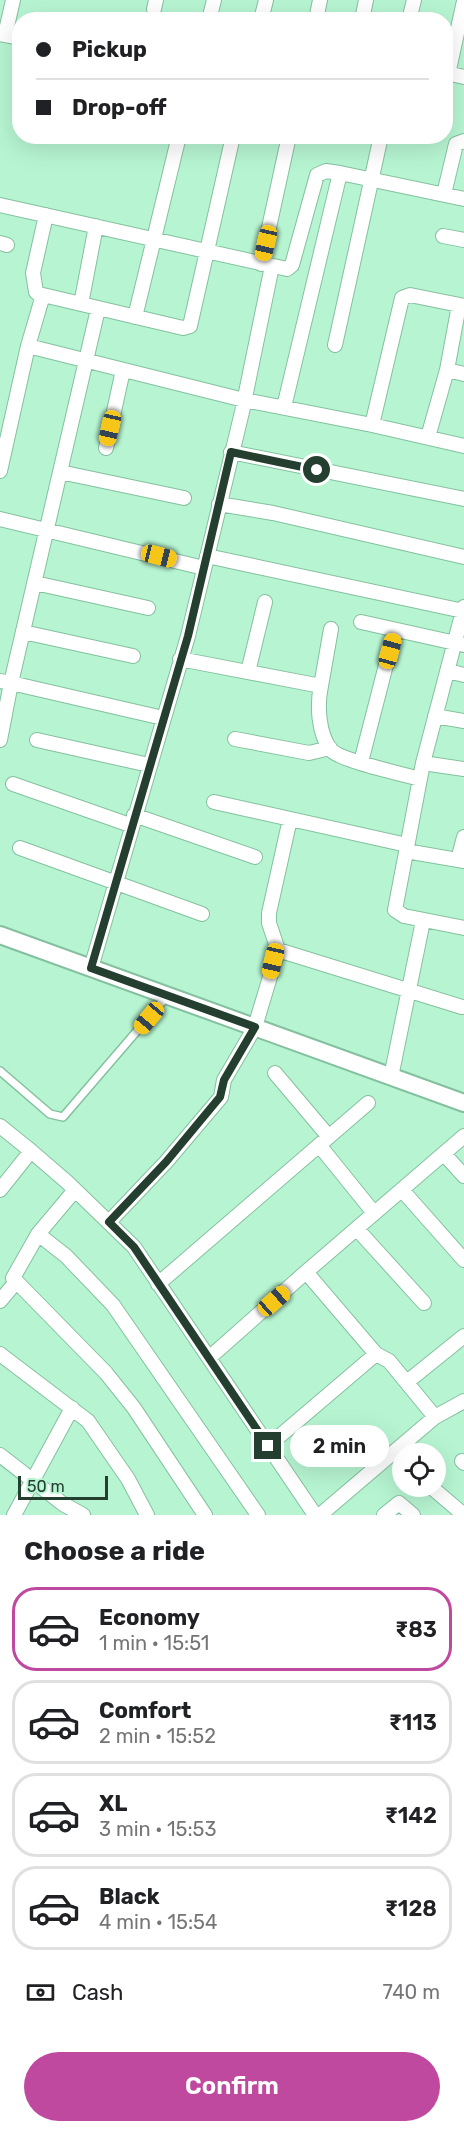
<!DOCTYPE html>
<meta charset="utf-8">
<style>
:root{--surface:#fff;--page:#f2f2f2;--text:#202124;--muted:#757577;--line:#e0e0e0;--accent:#c049a0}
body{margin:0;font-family:Rubik,sans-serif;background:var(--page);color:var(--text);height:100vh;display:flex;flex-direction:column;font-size:22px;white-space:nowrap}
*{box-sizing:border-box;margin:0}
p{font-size:20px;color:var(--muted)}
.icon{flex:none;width:33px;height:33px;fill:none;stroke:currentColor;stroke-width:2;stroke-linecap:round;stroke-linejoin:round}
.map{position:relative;height:1515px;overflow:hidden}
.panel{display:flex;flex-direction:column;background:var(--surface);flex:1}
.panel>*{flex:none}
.guide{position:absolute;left:12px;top:12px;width:441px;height:132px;border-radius:24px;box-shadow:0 6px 24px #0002;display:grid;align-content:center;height:132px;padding:0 24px;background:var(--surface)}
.buttons{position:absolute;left:392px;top:1443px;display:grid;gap:12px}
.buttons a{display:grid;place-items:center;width:54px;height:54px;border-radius:50%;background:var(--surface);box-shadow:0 6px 24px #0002;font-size:30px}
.scale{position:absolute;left:18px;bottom:15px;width:90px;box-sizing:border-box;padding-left:6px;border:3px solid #243e30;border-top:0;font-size:16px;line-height:21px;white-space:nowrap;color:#243e30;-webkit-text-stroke:4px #b7f5d2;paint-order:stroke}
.end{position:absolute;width:27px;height:27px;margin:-14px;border:8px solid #243e30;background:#fff;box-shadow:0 0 0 3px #fff}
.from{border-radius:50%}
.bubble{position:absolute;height:42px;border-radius:21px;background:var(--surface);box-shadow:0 6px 24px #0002;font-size:20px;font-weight:600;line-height:42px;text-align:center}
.car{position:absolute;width:18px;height:36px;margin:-18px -9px;border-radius:8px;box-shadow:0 0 4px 2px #0007;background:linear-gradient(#f5c518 24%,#345 0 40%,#f5c518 0 76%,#345 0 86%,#f5c518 0)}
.guide b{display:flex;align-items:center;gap:21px;height:57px;font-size:22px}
.guide b+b{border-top:2px solid var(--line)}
.guide i{width:15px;height:15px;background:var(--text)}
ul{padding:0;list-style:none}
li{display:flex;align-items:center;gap:18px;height:84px;margin:0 12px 9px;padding:0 12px;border:3px solid var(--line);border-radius:24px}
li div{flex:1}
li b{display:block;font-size:22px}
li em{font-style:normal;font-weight:600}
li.active{border-color:var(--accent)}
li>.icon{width:54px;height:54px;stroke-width:1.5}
h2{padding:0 24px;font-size:27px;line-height:72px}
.pay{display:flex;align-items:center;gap:15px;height:66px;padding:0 24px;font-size:22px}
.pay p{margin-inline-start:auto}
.button{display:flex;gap:12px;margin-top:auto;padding:12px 24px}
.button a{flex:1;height:69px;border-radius:36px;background:var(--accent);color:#fff;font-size:24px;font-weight:600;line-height:69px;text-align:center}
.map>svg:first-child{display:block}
</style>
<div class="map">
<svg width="464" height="1515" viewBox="0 0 464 1515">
<rect width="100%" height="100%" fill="#b7f5d2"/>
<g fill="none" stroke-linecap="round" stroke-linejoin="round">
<g stroke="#84c09f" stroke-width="10">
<path id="service" d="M0,1071L50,1114L63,1117L167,996"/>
</g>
<g stroke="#84c09f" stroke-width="16">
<path id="minor" d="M154,9L156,0
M209,20L214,0
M261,20L266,0
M316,20L320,0
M362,20L366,0
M409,20L414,0
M0,34L20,38
M5,35L13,0
M446,73L464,77
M448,74L464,1
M444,194L456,144L464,141
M0,205L287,269L292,265L317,175L326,171L340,173
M443,236L464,240
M0,243L7,245
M261,264L289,136
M41,296L36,292L33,273L46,215
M81,304L96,226
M135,317L179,136
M335,345L381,136
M28,346L43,295L183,328L190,326L233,136
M447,370L464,374
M284,407L340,173L464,199
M372,425L402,298L410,295L464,306
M428,437L447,370L459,305
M106,448L123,370
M231,452L464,499
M0,471L28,346L244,400L372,425L464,446
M60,472L98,309
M219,504L273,513L464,557
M0,519L204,568
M207,556L463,611
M35,583L148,608
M464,607L423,763L395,910L404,916L464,928
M361,622L464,645
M23,632L133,656
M180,659L321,686C317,704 318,734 331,750C341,761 403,774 420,779
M448,671L464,675
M248,672L265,602
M0,681L11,683L0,740
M321,686L331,629
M435,716L464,721
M163,718L11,683L60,472L184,498
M235,739L309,753L330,748
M37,740L149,765
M361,762L395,630
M423,763L464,769
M13,784L130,825
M214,802L407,845
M134,815L255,857
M20,848L202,914
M406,851L464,861
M458,860L464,837
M278,950L269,923V913L290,819
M91,968L188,636L242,412L272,266
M275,1073L329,1137
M391,1077L423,921
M0,1126L31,1151
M319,1145L374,1213
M444,1154L464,1176
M0,1190L31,1151L67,1182L134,1247L315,1515
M75,1190L38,1234L13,1278L106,1373L134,1408L205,1515
M402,1190L464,1260
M109,1222L166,1162L221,1097L224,1080L255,1027L278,950L462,1007
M357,1229L424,1303
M38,1234L66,1256L113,1305L258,1515
M306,1272L464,1136
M158,1284L368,1103
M0,1301L16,1282
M0,1354L88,1421L128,1479L147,1515
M209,1358L306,1272L376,1354L389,1361L435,1417
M407,1382L464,1336
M268,1446L376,1354
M0,1455L63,1504L83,1515
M462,1461L464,1463
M430,1486L464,1515
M14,1515L72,1408
M320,1515L435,1417L464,1401
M384,1515L399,1503L413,1515"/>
</g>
<g stroke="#84c09f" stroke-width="20">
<path id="tertiary" d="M0,935L464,1103"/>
</g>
<use href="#service" stroke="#fff" stroke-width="7"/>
<use href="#minor" stroke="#fff" stroke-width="14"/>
<use href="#tertiary" stroke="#fff" stroke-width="16"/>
</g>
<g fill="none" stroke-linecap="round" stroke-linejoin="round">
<path stroke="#243e30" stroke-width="8" d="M268,1446L134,1247L109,1222L166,1162L220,1097L224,1080L255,1027L91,968L188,636L231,452L317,470"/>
</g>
</svg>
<div class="buttons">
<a><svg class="icon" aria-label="locate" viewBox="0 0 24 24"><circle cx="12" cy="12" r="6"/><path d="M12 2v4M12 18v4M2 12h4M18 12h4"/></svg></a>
</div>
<div class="scale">50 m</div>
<i class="end from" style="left:317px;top:470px"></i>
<i class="end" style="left:268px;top:1446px"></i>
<div class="bubble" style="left:290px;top:1425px;width:99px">2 min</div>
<i class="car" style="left:266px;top:243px;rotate:193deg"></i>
<i class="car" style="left:110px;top:428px;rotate:193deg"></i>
<i class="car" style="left:159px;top:556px;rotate:104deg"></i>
<i class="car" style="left:390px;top:651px;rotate:15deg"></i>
<i class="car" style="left:273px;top:961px;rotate:193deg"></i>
<i class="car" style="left:149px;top:1018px;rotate:220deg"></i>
<i class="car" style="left:274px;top:1301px;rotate:49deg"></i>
<div class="guide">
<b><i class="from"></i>Pickup</b>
<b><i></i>Drop-off</b>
</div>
</div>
<section class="panel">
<h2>Choose a ride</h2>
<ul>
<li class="active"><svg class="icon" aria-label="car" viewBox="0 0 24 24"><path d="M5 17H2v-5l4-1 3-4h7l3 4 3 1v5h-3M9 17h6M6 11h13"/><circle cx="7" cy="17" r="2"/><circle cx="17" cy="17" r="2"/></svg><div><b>Economy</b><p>1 min · 15:51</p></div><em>₹83</em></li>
<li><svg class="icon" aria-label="car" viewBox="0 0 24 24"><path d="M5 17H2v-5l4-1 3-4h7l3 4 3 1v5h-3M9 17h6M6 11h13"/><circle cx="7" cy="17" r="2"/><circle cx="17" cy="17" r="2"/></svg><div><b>Comfort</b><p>2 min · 15:52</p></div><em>₹113</em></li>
<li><svg class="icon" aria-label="car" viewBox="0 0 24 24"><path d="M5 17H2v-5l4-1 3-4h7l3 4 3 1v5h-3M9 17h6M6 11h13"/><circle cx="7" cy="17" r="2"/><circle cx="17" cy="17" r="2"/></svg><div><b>XL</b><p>3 min · 15:53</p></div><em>₹142</em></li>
<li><svg class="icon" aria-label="car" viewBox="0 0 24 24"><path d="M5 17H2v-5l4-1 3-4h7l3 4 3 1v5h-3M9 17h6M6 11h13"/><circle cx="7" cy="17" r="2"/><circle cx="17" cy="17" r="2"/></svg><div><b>Black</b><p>4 min · 15:54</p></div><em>₹128</em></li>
</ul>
<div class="pay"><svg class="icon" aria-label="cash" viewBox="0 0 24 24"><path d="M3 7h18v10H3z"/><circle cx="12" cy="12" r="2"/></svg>Cash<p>740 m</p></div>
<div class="button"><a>Confirm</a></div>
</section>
